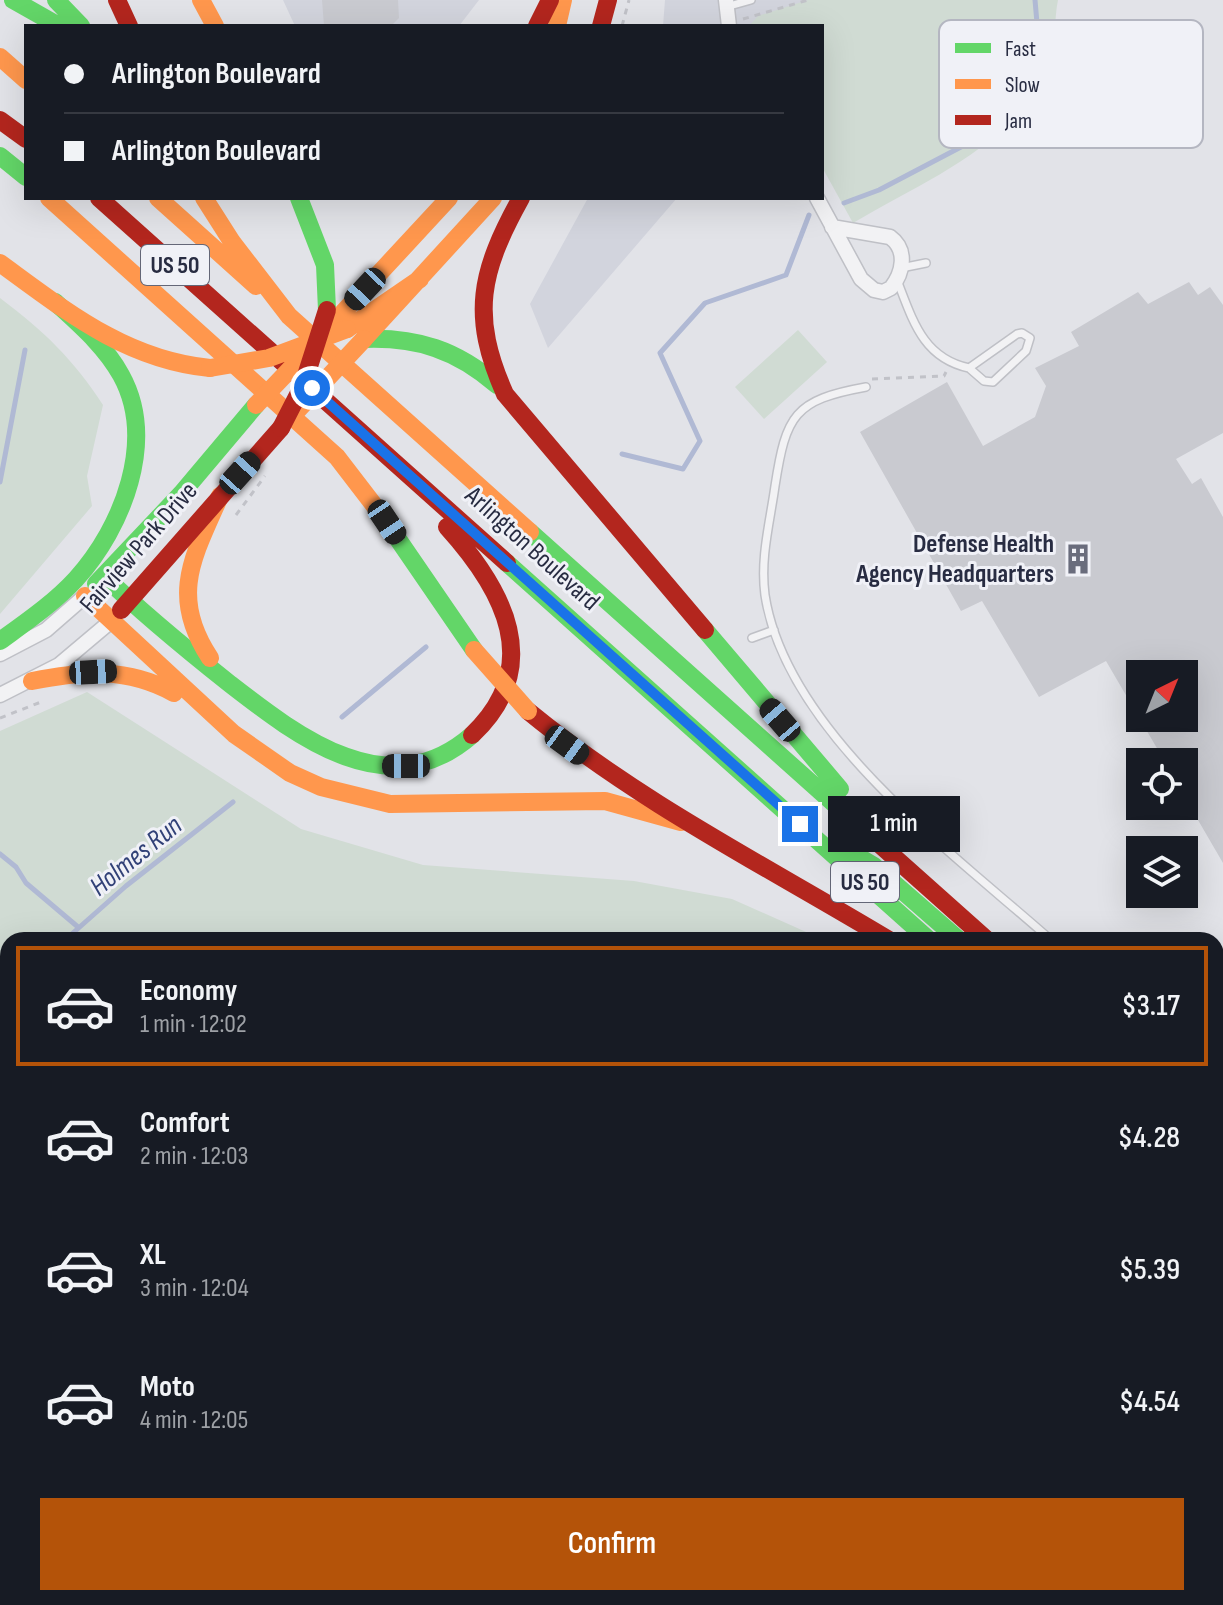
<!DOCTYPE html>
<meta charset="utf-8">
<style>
:root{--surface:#171b24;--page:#20242c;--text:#f1f3f6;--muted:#9ea1a6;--line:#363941;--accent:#b45309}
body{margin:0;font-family:"Sofia Sans Condensed",sans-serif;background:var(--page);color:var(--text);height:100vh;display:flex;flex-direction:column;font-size:30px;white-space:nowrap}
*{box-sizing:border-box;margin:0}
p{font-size:26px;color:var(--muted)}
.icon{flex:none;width:44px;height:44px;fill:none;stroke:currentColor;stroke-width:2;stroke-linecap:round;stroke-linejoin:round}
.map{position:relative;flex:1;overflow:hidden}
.drawer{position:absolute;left:0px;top:932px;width:1224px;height:674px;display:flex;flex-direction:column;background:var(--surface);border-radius:24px 24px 0 0;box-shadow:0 8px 32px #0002}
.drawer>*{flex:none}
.hud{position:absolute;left:24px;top:24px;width:800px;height:176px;border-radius:0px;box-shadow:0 8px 32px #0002;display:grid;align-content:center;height:176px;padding:0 40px;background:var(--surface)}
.needle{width:52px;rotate:43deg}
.controls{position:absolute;left:1126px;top:660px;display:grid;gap:16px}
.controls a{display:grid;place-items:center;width:72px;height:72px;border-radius:0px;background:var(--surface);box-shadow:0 8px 32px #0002;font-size:40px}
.end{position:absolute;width:36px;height:36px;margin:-18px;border:10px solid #1a73e8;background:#fff;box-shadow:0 0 0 4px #fff}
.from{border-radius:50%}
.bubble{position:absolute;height:56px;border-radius:0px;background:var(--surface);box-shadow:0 8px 32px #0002;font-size:26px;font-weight:600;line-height:56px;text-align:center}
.car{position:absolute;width:24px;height:48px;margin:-24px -12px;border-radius:10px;box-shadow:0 0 6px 2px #0007;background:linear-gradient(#222 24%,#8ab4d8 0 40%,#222 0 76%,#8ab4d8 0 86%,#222 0)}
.hud b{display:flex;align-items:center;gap:28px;height:76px;font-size:30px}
.hud b+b{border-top:2px solid var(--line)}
.hud i{width:20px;height:20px;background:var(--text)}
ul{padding:14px 0 0;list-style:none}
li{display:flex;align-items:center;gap:24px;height:120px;margin:0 16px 12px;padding:0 24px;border:4px solid transparent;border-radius:0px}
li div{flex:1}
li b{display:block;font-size:30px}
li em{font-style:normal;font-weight:600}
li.current{border-color:var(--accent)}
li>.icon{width:72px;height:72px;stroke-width:1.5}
.primary-button{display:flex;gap:16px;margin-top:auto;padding:16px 40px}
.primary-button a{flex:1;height:92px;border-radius:0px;background:var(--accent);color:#fff;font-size:32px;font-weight:600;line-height:92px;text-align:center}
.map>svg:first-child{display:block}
</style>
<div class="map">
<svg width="1223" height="1605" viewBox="0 0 1223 1605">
<rect width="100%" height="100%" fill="#e2e3e8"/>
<path fill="#d2d4dd" d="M283,0H479L459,26H295Z
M665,0H849L822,26H663Z
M588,198H677L548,348L530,304Z
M196,1598H505L512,1605H189Z"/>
<path fill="#d0dbd3" d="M808,0H1058C1054,19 1056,43 1050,61C1020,144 923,181 853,223L822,167V26H749L758,16Z
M0,298C44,331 73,359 103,405L87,476L92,506L0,614Z
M798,330L827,362L764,419L735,387Z
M87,692L301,829L423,865L634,881L732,899L824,940H8V1598H226L220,1605H0V731Z
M255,1598H476L484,1605H249Z"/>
<path fill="#b0b9d4" d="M929,1598H1100L1102,1605H930Z"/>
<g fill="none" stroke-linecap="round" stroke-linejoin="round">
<path stroke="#b0b9d4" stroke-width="5" d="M844,203L879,190L980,137L1026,79L1037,23L1035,0
M622,454L683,469L700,441L660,353L705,303L786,275L809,215
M0,482L25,350
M342,717L426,647
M0,854L16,867L26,883L78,927
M65,940L126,886L233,802
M0,1012L8,1000
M0,1209L8,1201"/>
</g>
<path fill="#c9cad0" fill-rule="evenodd" d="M322,0H398L399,18L391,26H324Z
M1189,282L1198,295L1210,287L1223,305V433L1176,459L1192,484L1201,478L1223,517V863L1184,796V762H1165L1106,661L1039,697L982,601L961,611L860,432L947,382L983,446L1035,417L1046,386L1035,368L1079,346L1071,332L1138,292L1148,304ZM1140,674H1184V718H1140Z"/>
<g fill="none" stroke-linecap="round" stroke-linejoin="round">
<g stroke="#bfc0c6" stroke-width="10">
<path id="lane" d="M726,7L751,0
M901,268L926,263
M897,280C913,321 923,358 969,368L1017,334L1022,333L1030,338L1026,351L993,382L984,381L969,368
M866,387C794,400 786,415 775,486C770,522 760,558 765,595C786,732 953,853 1051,940
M752,638L774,630"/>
</g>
<g stroke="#bfc0c6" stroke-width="17">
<path id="street" d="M726,0L729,26
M817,198L861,279L874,290L883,292L891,288C903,273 908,250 890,237L832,227
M0,654L46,630L85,596
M0,695L59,665L110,622
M1216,1087L1223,1093
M1216,1456L1223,1450
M537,1598L545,1605
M849,1598L851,1605
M732,1605L738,1598"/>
</g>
<path stroke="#c1c2c8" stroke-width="3" stroke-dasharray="6 6" stroke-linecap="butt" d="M743,19L808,0
M622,26L629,0
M872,379L944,376L946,372
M236,515L265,476
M0,718L41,702
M1216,1235L1223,1241
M0,1570L7,1568
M1110,1598L1112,1605
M182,1605L188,1598"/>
<use href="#lane" stroke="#f2f2f4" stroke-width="7"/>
<use href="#street" stroke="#f2f2f4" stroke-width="14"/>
<path stroke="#63d668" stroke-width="18" d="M13,0L59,26
M56,0L81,26
M0,156L26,177
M299,198L325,265L327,310
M364,339C417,337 457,350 497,385
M380,513L474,650
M530,532L867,833
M507,563L929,940
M104,576C144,615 186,649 230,684C297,736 389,808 472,735
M96,584L181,494L256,405
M705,630L840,789
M0,641C26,622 54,603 76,579C123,527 157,440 121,375C105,346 79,324 55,302
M842,847L874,866L959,940
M1216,1171L1223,1177"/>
<path stroke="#ff974d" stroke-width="18" d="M201,0L215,26
M557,26L563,0
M0,57L26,80
M49,198L337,457L380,513
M158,198L256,286
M204,198L232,242L289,316L530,532
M0,263C66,311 126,360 210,368
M336,320L449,198
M347,329L420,279
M364,339L493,198
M85,596L234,734L290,773L321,787L390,804L605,801L681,822
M210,658C169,596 193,557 220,496
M32,681C84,671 127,667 174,693"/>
<path stroke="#b3261e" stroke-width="18" d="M117,0L129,26
M537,26L550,0
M601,26L608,0
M0,120L26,139
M99,198L507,563
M521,198C480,272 470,315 505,394L705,630
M447,527C504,590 545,666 472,735
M121,610L281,428
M528,711C639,802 766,866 889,940
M867,833L987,940
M1216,1145L1223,1152
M1216,1198L1223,1204
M768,1605L771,1598"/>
<path stroke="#ff974d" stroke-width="18" d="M210,368L269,358L347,329
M256,405L317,341
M292,416L364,339
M474,650L528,711"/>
<path stroke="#b3261e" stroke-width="18" d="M281,428L303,385L327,310"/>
</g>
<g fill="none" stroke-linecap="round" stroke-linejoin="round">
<path stroke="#1a73e8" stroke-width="10" d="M312,388L800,824"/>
</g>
<defs>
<g id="building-bare" transform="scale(2.4)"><path d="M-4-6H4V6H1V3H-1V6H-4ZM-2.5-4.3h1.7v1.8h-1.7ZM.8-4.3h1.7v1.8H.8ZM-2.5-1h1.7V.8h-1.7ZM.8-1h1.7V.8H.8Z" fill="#696c7c" stroke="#f0f1f7" stroke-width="2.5" paint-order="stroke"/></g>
</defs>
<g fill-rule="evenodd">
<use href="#building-bare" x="1078" y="559"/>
</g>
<g text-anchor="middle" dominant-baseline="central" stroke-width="6" stroke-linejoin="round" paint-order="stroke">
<g fill="#f0f1f7" stroke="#646778" stroke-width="2">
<rect x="141" y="245" width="68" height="40" rx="6"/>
<rect x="831" y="862" width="68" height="40" rx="6"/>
</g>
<g font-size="24" font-weight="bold" fill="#282c42">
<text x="175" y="265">US 50</text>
<text x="865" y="882">US 50</text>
</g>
<g font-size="26" font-weight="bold" fill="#282c42" stroke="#f0f1f7" text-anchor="end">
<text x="1054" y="544">Defense Health<tspan x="1054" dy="30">Agency Headquarters</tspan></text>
</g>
<g font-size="26" fill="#282c42" stroke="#f0f1f7">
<text transform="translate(139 548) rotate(-49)">Fairview Park Drive</text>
<text transform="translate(532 549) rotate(42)">Arlington Boulevard</text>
</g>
<g font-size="28" font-style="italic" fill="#314177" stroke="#f0f1f7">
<text transform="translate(136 856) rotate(-39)">Holmes Run</text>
</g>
</g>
<rect x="939" y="20" width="264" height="128" rx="12" fill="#f0f1f7" stroke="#b4b6c1" stroke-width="2"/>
<rect x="955" y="43" width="36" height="10" fill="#63d668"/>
<rect x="955" y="79" width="36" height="10" fill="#ff974d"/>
<rect x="955" y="115" width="36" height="10" fill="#b3261e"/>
<g font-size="22" fill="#282c42">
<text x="1005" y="56">Fast</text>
<text x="1005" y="92">Slow</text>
<text x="1005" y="128">Jam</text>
</g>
</svg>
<div class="controls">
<a><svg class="needle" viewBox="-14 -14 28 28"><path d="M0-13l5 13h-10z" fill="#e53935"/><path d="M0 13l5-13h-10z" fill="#9ea1a6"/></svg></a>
<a><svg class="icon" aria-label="locate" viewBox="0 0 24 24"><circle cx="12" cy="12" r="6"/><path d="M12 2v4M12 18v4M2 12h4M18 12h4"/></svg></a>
<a><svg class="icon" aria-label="layers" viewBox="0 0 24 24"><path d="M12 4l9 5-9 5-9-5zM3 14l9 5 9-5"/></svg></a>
</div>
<i class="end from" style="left:312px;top:388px"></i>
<i class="end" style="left:800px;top:824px"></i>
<div class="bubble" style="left:828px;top:796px;width:132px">1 min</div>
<i class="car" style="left:365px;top:289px;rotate:223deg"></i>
<i class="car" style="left:240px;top:473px;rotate:42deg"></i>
<i class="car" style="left:387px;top:522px;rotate:146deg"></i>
<i class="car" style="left:93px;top:672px;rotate:87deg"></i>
<i class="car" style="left:780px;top:720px;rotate:319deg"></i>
<i class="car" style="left:567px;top:745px;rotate:126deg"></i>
<i class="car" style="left:406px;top:766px;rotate:270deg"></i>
<div class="hud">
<b><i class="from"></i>Arlington Boulevard</b>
<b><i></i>Arlington Boulevard</b>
</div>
<section class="drawer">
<ul>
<li class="current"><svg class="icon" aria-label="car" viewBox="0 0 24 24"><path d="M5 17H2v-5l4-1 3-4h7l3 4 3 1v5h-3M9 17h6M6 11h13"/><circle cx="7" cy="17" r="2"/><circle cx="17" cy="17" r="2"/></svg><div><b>Economy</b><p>1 min · 12:02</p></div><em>$3.17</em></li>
<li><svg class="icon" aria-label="car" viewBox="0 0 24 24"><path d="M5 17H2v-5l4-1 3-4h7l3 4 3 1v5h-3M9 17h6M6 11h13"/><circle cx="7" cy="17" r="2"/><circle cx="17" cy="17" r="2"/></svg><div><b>Comfort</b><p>2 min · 12:03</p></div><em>$4.28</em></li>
<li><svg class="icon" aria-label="car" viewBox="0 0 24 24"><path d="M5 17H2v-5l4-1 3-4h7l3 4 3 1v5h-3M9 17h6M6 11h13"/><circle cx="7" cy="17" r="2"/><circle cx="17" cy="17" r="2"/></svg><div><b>XL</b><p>3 min · 12:04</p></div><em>$5.39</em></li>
<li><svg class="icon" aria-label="car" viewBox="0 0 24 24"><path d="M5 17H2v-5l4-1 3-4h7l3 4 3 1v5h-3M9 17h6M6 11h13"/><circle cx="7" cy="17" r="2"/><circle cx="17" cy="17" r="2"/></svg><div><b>Moto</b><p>4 min · 12:05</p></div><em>$4.54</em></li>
</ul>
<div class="primary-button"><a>Confirm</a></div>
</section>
</div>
